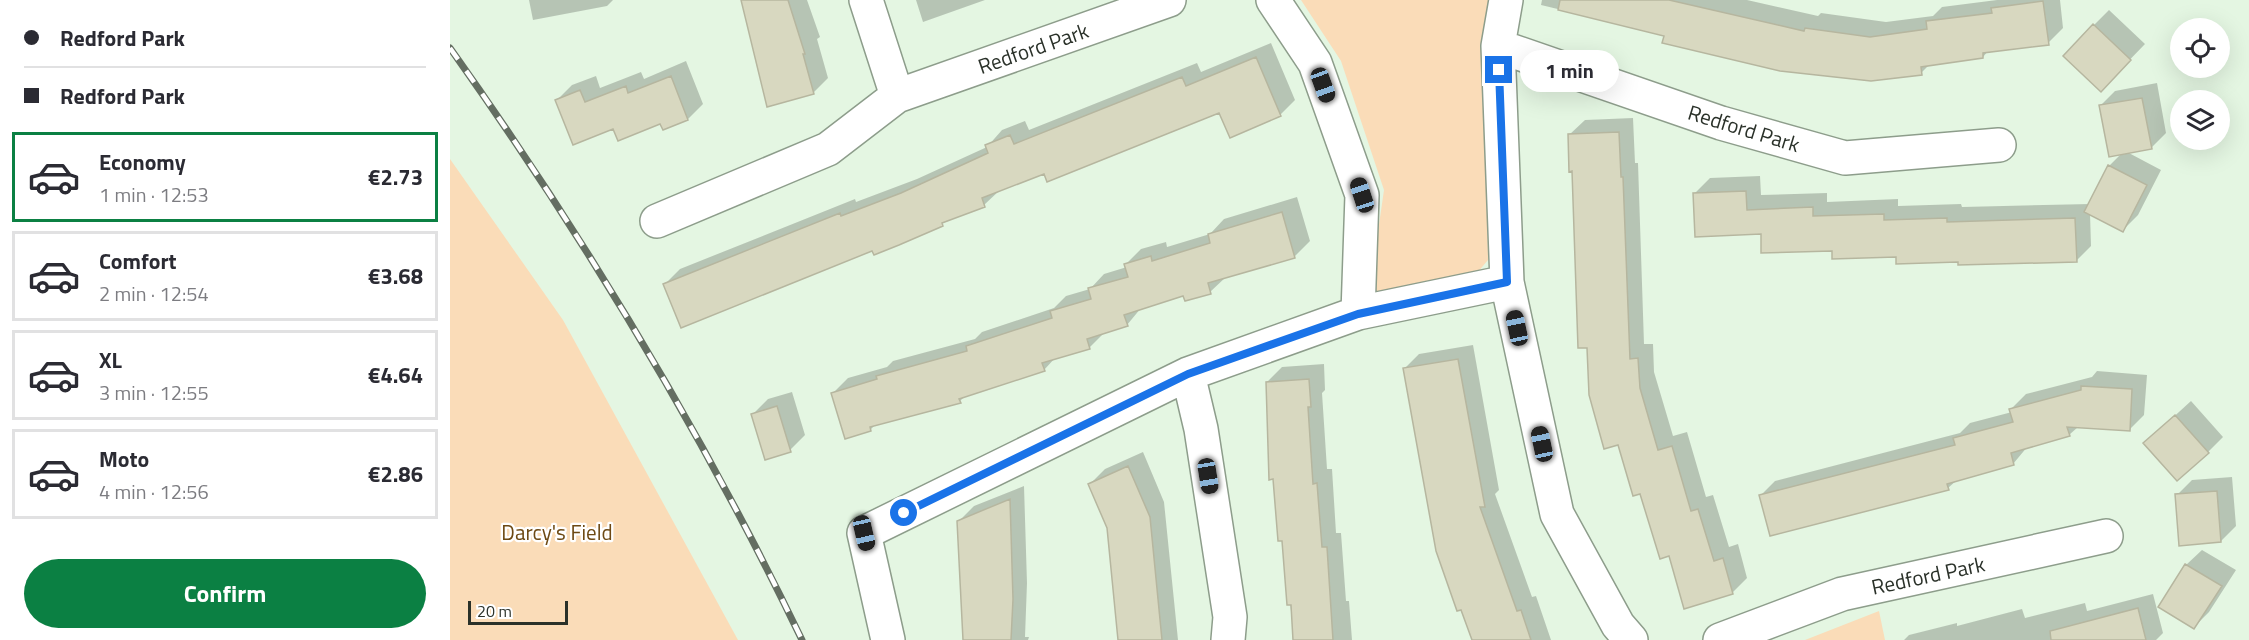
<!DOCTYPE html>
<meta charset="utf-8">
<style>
:root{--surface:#fff;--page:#f2f2f3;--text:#2b2b33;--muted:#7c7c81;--line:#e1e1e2;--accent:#0b8043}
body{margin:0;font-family:"Titillium Web",sans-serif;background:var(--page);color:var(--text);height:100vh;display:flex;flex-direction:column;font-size:22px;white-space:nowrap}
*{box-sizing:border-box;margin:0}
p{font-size:20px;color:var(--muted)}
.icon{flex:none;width:33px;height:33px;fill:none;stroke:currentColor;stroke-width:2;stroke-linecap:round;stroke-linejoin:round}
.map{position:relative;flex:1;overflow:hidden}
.panel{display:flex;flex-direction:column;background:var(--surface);width:450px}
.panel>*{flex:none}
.top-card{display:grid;align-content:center;height:132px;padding:0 24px;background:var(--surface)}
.tools{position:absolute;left:1720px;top:18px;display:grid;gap:12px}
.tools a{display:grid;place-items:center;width:60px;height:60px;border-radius:50%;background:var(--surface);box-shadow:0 6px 24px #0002;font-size:30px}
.scale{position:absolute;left:18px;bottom:15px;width:100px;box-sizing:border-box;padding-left:6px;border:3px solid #2a3129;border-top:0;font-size:16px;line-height:21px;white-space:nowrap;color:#2a3129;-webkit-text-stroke:4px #fff;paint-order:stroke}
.end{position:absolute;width:27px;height:27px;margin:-14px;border:8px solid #1a73e8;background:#fff;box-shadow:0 0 0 3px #fff}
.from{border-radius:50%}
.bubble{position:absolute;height:42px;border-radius:21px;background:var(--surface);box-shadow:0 6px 24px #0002;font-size:20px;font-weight:700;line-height:42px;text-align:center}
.car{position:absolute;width:18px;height:36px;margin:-18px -9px;border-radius:8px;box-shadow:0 0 4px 2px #0007;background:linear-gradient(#222 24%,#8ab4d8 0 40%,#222 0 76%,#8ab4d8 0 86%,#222 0)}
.top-card b{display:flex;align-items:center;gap:21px;height:57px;font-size:22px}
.top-card b+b{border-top:2px solid var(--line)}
.top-card i{width:15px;height:15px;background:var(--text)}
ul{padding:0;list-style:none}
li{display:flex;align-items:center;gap:18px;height:90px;margin:0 12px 9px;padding:0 12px;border:3px solid var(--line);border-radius:0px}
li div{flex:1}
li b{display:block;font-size:22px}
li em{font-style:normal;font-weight:700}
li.on{border-color:var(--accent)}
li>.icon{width:54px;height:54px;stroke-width:1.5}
.action{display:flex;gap:12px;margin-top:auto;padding:12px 24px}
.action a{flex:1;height:69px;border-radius:36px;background:var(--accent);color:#fff;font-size:24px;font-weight:700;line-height:69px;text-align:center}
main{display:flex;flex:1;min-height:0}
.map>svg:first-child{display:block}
</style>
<main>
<section class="panel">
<div class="top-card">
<b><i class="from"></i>Redford Park</b>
<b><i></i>Redford Park</b>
</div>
<ul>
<li class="on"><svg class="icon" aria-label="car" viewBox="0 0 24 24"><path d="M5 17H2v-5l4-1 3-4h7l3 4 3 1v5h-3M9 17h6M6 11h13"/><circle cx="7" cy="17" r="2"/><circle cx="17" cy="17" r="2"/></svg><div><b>Economy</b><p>1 min · 12:53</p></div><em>€2.73</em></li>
<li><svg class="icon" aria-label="car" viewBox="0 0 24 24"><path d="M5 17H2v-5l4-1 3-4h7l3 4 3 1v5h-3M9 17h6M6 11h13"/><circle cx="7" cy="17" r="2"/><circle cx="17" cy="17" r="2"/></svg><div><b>Comfort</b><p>2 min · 12:54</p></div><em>€3.68</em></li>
<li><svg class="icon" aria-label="car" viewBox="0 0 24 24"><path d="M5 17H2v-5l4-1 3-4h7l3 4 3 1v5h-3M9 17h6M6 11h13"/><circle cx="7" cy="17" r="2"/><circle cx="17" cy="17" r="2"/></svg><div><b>XL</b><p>3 min · 12:55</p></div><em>€4.64</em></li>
<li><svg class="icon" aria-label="car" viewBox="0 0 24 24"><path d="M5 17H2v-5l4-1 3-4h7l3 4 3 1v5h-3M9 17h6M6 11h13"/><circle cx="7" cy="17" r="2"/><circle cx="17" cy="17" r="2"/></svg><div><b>Moto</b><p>4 min · 12:56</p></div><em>€2.86</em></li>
</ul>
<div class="action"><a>Confirm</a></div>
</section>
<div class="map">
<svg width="1799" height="640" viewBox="0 0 1799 640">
<rect width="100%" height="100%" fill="#e4f6e2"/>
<path fill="#fadcb8" d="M851,0H1041L1035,41L1038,260L1027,273L928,295L921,280L934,190L891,61Z
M0,159L113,320L288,640H0Z
M1429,611L1435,640H1355Z"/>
<path fill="#0003" d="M79,0H163L157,6L83,20Z
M291,0H357L370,37L367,39L378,78L363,93Z
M466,0H535L473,22Z
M1092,0H1297L1368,16L1371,13L1436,22L1483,16L1492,7L1547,0H1610L1613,28L1598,43L1538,51L1533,57L1480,64L1471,73L1216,35L1091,5Z
M1659,10L1695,44L1666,74L1644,25Z
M821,43L845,100L830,115L770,111L595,172L550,190L534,205L425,253L423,249L215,284L230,269L405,199L406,202L467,179L537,147L552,130L575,121L579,130L747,63L751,72Z
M236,61L253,104L238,119L214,128L211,122L164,127L107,100L122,85L146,76L150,88L191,72L194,79Z
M1707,83L1716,133L1701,148L1677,152L1711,170L1688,215L1673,230L1640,213L1641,246L1626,261L1509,260L1383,249L1312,233L1245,193L1260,178L1310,176L1311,195L1377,193V202L1448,199V206L1511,204L1512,207L1640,204L1659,166L1672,153L1650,106L1665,91Z
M1183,118L1185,163H1188L1194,344H1203L1204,372L1223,436L1237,432L1256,497L1263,495L1279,547L1288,544L1297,578L1282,593L1220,554L1191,492L1138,347L1119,135L1135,120Z
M847,197L860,241L844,257L776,277L760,292L734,295L691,308L677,325L655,332L639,348L606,357L594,370L516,395L510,401L426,424L420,430L383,393L398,378L437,367L443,361L525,339L532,332L604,308L616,296L640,289L654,274L677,267L676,264L691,249L716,242L717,247L760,234L774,219Z
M1023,345L1049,490L1045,494L1082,597L1086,596L1101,640H1023L954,369L969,354Z
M874,364L875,390L872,393L877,469H882L886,533H891L896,601H899L902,640H844L817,382L832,367Z
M1647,371L1697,375L1694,415L1679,430L1628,427L1619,435L1578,446L1563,464L1507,480L1498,488L1310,496L1325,481L1510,433L1520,423L1562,412L1561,409L1576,394L1642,377Z
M342,392L355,435L340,450L303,414L318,399Z
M1741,401L1773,437L1758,452L1695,443Z
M693,452L714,502L728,640H670L659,527L640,484L655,469Z
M1782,477L1786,526L1771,541L1727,495L1742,480Z
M574,486L577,583L575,637H579L578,640H514L509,521L524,506Z
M1752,550L1786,570L1759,612L1744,627L1710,607L1736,565Z
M1703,594L1713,633L1706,640H1454L1459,635L1507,623V626L1572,609L1575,618L1635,603L1637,611Z"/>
<path fill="#d8d8c0" stroke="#b6b69f" stroke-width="1.5" d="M291,0H338L355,54H353L364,94L317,107Z
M1110,0H1219L1354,31L1355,28L1420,37L1477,29L1476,21L1542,13L1541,8L1593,1L1599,45L1533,53V58L1471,67L1472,75L1421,81L1330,71L1212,43L1214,36L1108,10Z
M1643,24L1681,60L1651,92L1613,56Z
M806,57L831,116L780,138L769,113L597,182L594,174L532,198L535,207L492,223L493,226L449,245L424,255L422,251L231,328L213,284L390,213L391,216L451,193L538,153L535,145L560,135L564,144L732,77L736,86Z
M221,76L238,120L213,130L210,124L168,141L163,129L123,145L105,100L130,90L135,102L176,86L178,93Z
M1692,98L1702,149L1659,157L1649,105Z
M1169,132L1171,177H1173L1180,359L1188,358L1190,388L1208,450L1222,446L1241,511L1248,509L1264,561L1273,558L1283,594L1234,609L1219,556L1210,559L1190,494L1183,496L1168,445L1154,449L1139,395L1137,348H1128L1122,171L1119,172L1118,134Z
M1658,165L1697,185L1673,232L1634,212Z
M1296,191L1297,210L1363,207V216L1434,214V220L1497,218V222L1625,218L1627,262L1508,265V262L1446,264V257L1382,259V251L1311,253V234L1245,237L1243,193Z
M832,212L845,258L758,283L761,294L735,301L733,296L674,315L678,326L637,339L640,349L592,363L595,371L509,399L511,403L420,427L421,431L395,439L381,393L427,379L426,376L517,351L516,346L602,318L600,311L641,299L638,288L678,277L674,264L701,256L702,261L760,243L758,234Z
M1008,359L1035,507H1030L1067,611L1071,610L1081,640H1022L1011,610L1007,611L986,551L953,368Z
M859,379L861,407H858L863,484L867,483L872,547H877L883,640H843L841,605H837L832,541H828L823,479L819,480L816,382Z
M1631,386L1682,389L1680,431L1617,427L1620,436L1561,453L1564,465L1497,484L1499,490L1320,536L1309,495L1505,445L1503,438L1563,422L1559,409L1631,390Z
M327,406L341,452L315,460L301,414Z
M1725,415L1759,453L1727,481L1693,443Z
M678,466L700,517L712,640H668L657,528L638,484Z
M1767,491L1771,542L1729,546L1725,494Z
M560,499L563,599L561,640H513L507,521Z
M1735,564L1772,586L1744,629L1708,607Z
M1688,608L1696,640H1601L1600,631Z"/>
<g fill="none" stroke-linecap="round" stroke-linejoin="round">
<g stroke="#8d9d8b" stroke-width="36">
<path id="minor" d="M416,0L447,96
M823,0L865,63L912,195L908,313
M1056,0L1048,46L1057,282L1107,514L1168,625L1181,640
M1048,46L1271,123L1395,158L1549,145
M207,221L378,149L447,96L719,0
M738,374L751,429L780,617L778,640
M438,640L414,533L738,374L908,313L1057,282
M1270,640L1392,594L1656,536"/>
</g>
<use href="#minor" stroke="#fff" stroke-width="33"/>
<g stroke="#646e62" stroke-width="7">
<path id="rail" d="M0,48C133,235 253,434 352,640"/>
</g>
<use href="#rail" stroke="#fff" stroke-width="4.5" stroke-dasharray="14" stroke-linecap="butt"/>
</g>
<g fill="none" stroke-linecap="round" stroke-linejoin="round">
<path stroke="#1a73e8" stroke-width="8" d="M454,513L738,374L908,314L1057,282L1049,70"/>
</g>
<g text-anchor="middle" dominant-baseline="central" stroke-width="4.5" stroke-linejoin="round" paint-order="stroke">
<g font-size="21" fill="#2a3129" stroke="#fff">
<text transform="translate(583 48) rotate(-19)">Redford Park</text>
<text transform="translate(1294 128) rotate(17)">Redford Park</text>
<text transform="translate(1478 575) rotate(-12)">Redford Park</text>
</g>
<g font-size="21" fill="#6d4913" stroke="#fff">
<text x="107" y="532">Darcy's Field</text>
</g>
</g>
</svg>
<div class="tools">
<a><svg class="icon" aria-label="locate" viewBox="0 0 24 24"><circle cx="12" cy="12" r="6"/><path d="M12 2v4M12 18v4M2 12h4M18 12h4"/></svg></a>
<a><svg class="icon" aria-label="layers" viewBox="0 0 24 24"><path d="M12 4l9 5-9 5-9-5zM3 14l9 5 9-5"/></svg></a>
</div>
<div class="scale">20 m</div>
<i class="end from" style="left:454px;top:513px"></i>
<i class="end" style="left:1049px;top:70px"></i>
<div class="bubble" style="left:1070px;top:50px;width:99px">1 min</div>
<i class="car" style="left:873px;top:85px;rotate:160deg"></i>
<i class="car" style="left:912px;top:195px;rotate:342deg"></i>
<i class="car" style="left:1067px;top:328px;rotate:348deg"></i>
<i class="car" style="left:1092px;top:444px;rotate:348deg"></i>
<i class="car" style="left:758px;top:476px;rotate:171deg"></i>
<i class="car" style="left:414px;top:533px;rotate:167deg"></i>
</div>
</main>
